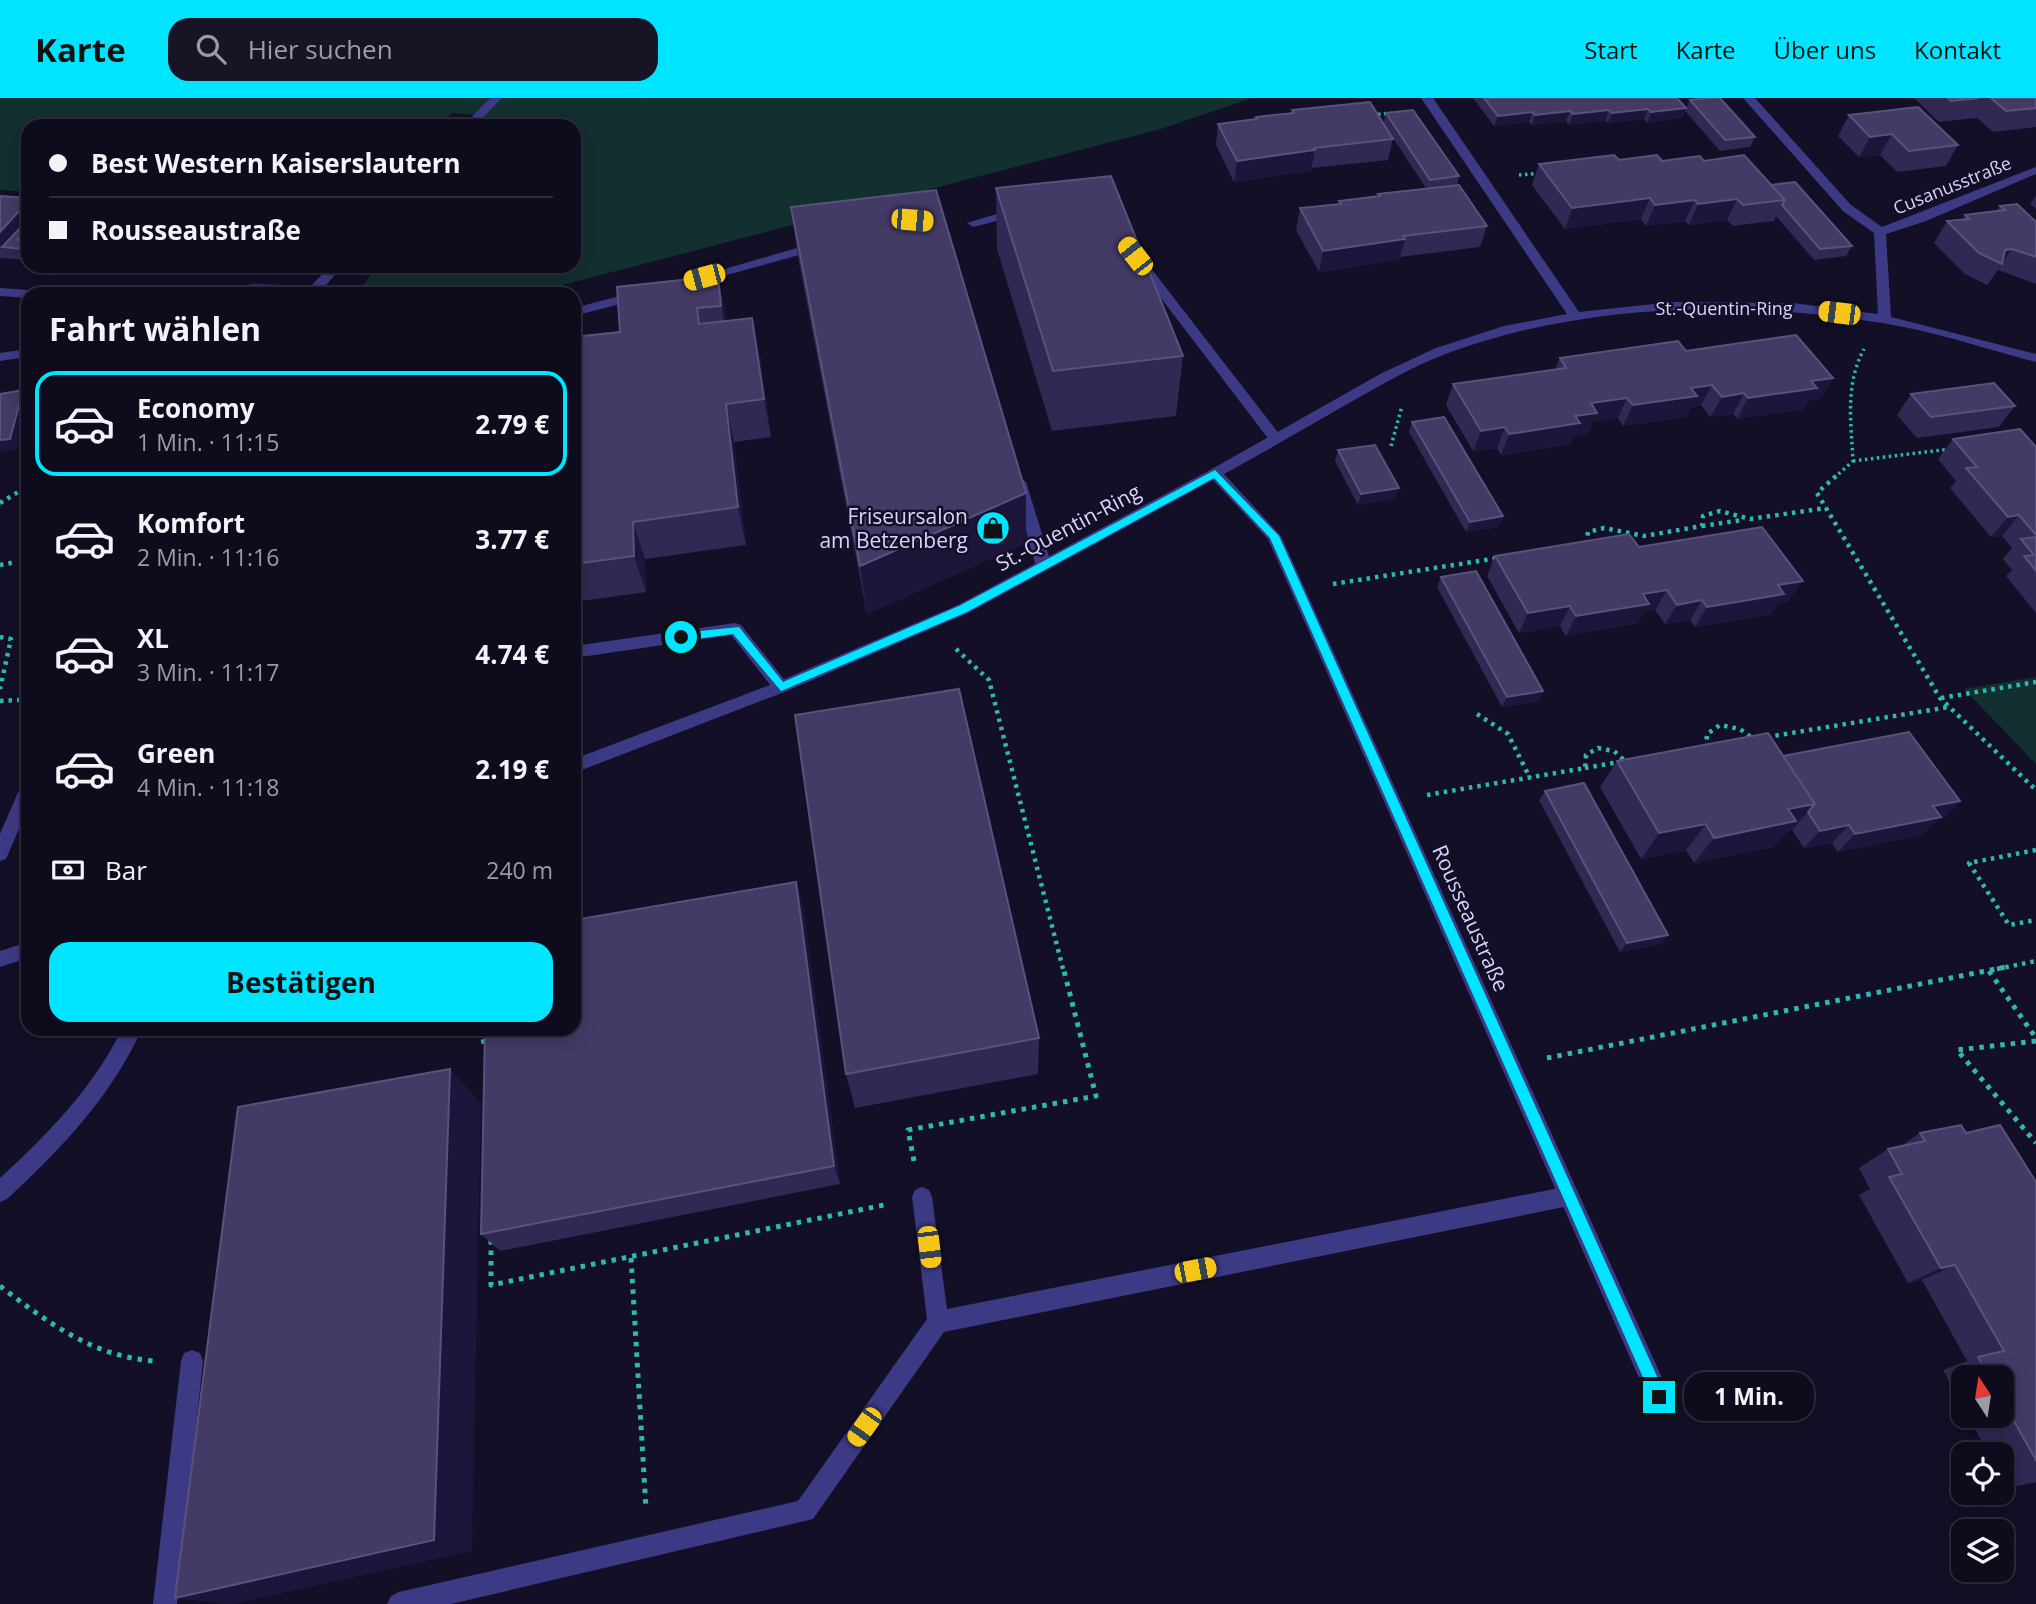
<!DOCTYPE html>
<html lang="de">
<meta charset="utf-8">
<style>
:root{--surface:#0e0b1c;--page:#171425;--text:#f1f3f6;--muted:#9b9ba3;--line:#2e2b3b;--accent:#00e5ff}
body{margin:0;font-family:"Open Sans",sans-serif;background:var(--page);color:var(--text);height:100vh;display:flex;flex-direction:column;font-size:26px;white-space:nowrap}
*{box-sizing:border-box;margin:0}
p{font-size:23px;color:var(--muted)}
.icon{flex:none;width:38px;height:38px;fill:none;stroke:currentColor;stroke-width:2;stroke-linecap:round;stroke-linejoin:round}
.map{position:relative;flex:1;overflow:hidden}
.sheet{position:absolute;left:21px;top:189px;width:560px;height:749px;display:flex;flex-direction:column;background:var(--surface);border-radius:21px;box-shadow:0 4px 18px #0003,0 0 0 2px var(--line)}
.sheet>*{flex:none}
.top-card{position:absolute;left:21px;top:21px;width:560px;height:154px;border-radius:21px;box-shadow:0 4px 18px #0003,0 0 0 2px var(--line);display:grid;align-content:center;height:154px;padding:0 28px;background:var(--surface)}
.needle{width:46px;rotate:348deg}
.buttons{position:absolute;left:1951px;top:1267px;display:grid;gap:14px}
.buttons a{display:grid;place-items:center;width:63px;height:63px;border-radius:14px;background:var(--surface);box-shadow:0 4px 18px #0003,0 0 0 2px var(--line);font-size:35px}
.end{position:absolute;width:32px;height:32px;margin:-16px;border:9px solid #00e5ff;background:#111;box-shadow:0 0 0 4px #111}
.from{border-radius:50%}
.bubble{position:absolute;height:49px;border-radius:21px;background:var(--surface);box-shadow:0 4px 18px #0003,0 0 0 2px var(--line);font-size:23px;font-weight:700;line-height:49px;text-align:center}
.car{position:absolute;width:21px;height:42px;margin:-21px -10px;border-radius:9px;box-shadow:0 0 5px 2px #0007;background:linear-gradient(#f5c518 24%,#345 0 40%,#f5c518 0 76%,#345 0 86%,#f5c518 0)}
.top-card b{display:flex;align-items:center;gap:24px;height:66px;font-size:26px}
.top-card b+b{border-top:2px solid var(--line)}
.top-card i{width:18px;height:18px;background:var(--text)}
ul{padding:0;list-style:none}
li{display:flex;align-items:center;gap:21px;height:105px;margin:0 14px 10px;padding:0 14px;border:4px solid transparent;border-radius:21px}
li div{flex:1}
li b{display:block;font-size:26px}
li em{font-style:normal;font-weight:700}
li.active{border-color:var(--accent)}
li>.icon{width:63px;height:63px;stroke-width:1.5}
h2{padding:0 28px;font-size:32px;line-height:84px}
.pay{display:flex;align-items:center;gap:18px;height:77px;padding:0 28px;font-size:26px}
.pay p{margin-inline-start:auto}
.primary-button{display:flex;gap:14px;margin-top:auto;padding:14px 28px}
.primary-button a{flex:1;height:80px;border-radius:21px;background:var(--accent);color:#111;font-size:28px;font-weight:700;line-height:80px;text-align:center}
header{display:flex;align-items:center;gap:42px;box-sizing:border-box;height:98px;padding:0 35px;background:var(--accent);color:#111}
header strong{font-size:33px}
nav{display:flex;gap:38px;margin-inline-start:auto;font-size:24px}
.search{width:490px;height:63px;background:var(--page);display:flex;align-items:center;gap:18px;box-sizing:border-box;padding:0 24px;border-radius:21px;color:var(--muted);font-size:26px}
.map>svg:first-child{display:block}
</style>
<header>
<strong>Karte</strong>
<div class="search"><svg class="icon" aria-label="search" viewBox="0 0 24 24"><circle cx="10" cy="10" r="6"/><path d="M15 15l6 6"/></svg>Hier suchen</div>
<nav><a>Start</a><a>Karte</a><a>Über uns</a><a>Kontakt</a></nav>
</header>
<div class="map">
<svg width="2036" height="1506" viewBox="0 0 2036 1506">
<rect width="100%" height="100%" fill="#130f26"/>
<path fill="#12302f" d="M0,0H1252L1161,31L528,196H356L378,168H574V28H515L521,22L452,15L439,28H28V94L0,92Z
M2036,579V666L1964,591Z"/>
<g fill="none" stroke-linecap="round" stroke-linejoin="round">
<path stroke="#2fb8b0" stroke-width="3.5" stroke-dasharray="2.5 3.5" stroke-linecap="butt" d="M1372,17L1391,15
M1519,77L1541,75
M1391,348L1402,308
M1853,363L1950,351
M1834,380L1853,363C1851,324 1845,286 1864,251"/>
<path stroke="#2fb8b0" stroke-width="4.5" stroke-dasharray="3.5 5" stroke-linecap="butt" d="M1836,378L1817,395L1940,600L2036,692
M0,405L28,388
M1702,428L1743,422
M1586,446L1588,434L1604,430L1644,438L1702,428L1703,418L1720,413L1750,421L1826,410
M0,467L16,464
M1333,486L1498,460
M0,539L11,541L0,591
M956,551L989,582L1063,871
M1941,600L2036,584
M0,603L19,602
M1477,616L1508,636L1530,680
M1767,639L1949,609
M1706,650L1707,636L1720,627L1740,631L1752,640
M1585,670L1619,664
M1427,697L1585,670L1586,657L1598,650L1614,653L1625,663
M2036,752L1969,765L2009,827L2036,822
M1997,871L2036,863"/>
<path stroke="#2fb8b0" stroke-width="5" stroke-dasharray="4.5 6" stroke-linecap="butt" d="M1989,873L2036,940
M481,931L485,951
M2036,943L1957,952L2036,1045
M1547,960L2006,869
M914,1063L908,1032L1096,998L1063,869
M491,1142V1187L884,1107
M631,1160L646,1411
M0,1188C47,1224 92,1258 153,1263"/>
<path fill="#3d3a85" fill-rule="evenodd" d="M1020,109L1024,110V116L973,129L967,125Z
M821,143L827,147L825,150L679,190L673,186Z
M1139,159L1143,160L1280,337V343H1270L1135,166L1133,163Z
M639,193L643,194V200L574,218V210Z
M28,251V259L0,263V255Z
M1019,379L1026,384L1052,468L1044,473L1036,468L1012,384Z
M735,525L741,527L787,585L789,589L787,593H775L731,537L574,560V548Z
M122,931H142C110,1000 62,1050 7,1101L0,1104V1080C48,1036 93,990 122,931Z
M1569,1088L1576,1091L1579,1098L1576,1105L1569,1108L944,1234L813,1421L451,1506H387L391,1498L399,1494L798,1403L927,1221L912,1099L915,1092L922,1089L929,1092L932,1099L947,1211Z
M192,1252L200,1255L203,1263L177,1506H153L181,1263L184,1255Z"/>
<path fill="#3d3a85" fill-rule="evenodd" d="M490,0H502L475,28H463Z
M1421,0H1433L1579,214L1672,204L1793,205L1878,216L1874,135L1843,113L1743,0H1755L1851,107L1882,129L2036,69V76L1926,123L1886,136L1891,219L2036,256V264C1985,251 1934,233 1882,225C1739,202 1585,205 1448,255C1413,268 1381,287 1349,305C1307,329 1266,353 1224,376L1281,438L1667,1291L1670,1299L1667,1307L1659,1310L1651,1307L1268,441L1213,382L968,515L787,593L574,675V661L775,585L958,507L1210,372L1382,275L1436,250L1504,228L1567,216Z
M330,168H343L318,196L255,194L201,196L207,192L255,186L311,188Z
M0,190L28,192L34,196H28V200L0,198Z
M28,683V710L6,761L0,763V736L22,685Z
M28,844V860L0,869V853Z"/>
</g>
<path fill="#312854" d="M1473,0H1677L1686,10L1690,2L1755,39L1750,49L1720,53L1685,13L1682,20L1647,25L1644,21L1608,25L1605,23L1569,27L1566,23L1532,27L1529,24L1494,28Z
M1914,0H2036V29L1993,34L1977,20L1939,24Z
M1292,12L1393,41L1388,62L1312,70L1311,73L1234,84L1216,47L1218,26L1255,22L1256,19L1292,15Z
M1386,15L1459,78L1457,87L1487,128L1480,149L1400,159L1399,162L1319,174L1296,132L1300,110L1339,106V103L1377,99L1378,96L1426,90L1383,25Z
M1849,17L1958,47L1946,68L1897,74L1880,57L1859,59L1838,38Z
M1619,62L1704,63L1771,87L1852,148L1846,158L1814,162L1776,118L1774,123L1733,128L1727,122L1689,127L1685,123L1646,128L1641,121L1565,131L1532,87L1539,66Z
M996,90L1183,258L1176,318L1052,333L997,151Z
M0,98L28,100V162L0,160Z
M2036,98V111L2030,106Z
M2000,108L2036,124V186L1998,172L1987,187L1965,176L1934,145L1947,123L1963,121L1965,117L1996,113Z
M791,109L1026,395V445L867,516L798,159Z
M137,168H167L166,170Z
M718,178L726,223L760,258L771,339L734,344L746,447L645,461L646,494L574,504V239L620,234Z
M1686,253L1833,280L1820,301L1809,302L1804,311L1737,321L1733,316L1710,319L1701,307L1691,309L1686,319L1623,328L1618,320L1593,324L1588,336L1574,338L1571,346L1501,357L1497,350L1473,353L1446,307L1453,286L1555,271L1560,260Z
M1911,296L2015,308L1999,329L1917,340L1897,317Z
M1412,324L1503,418L1498,429L1466,434L1409,334Z
M1953,341L2036,349V515L2006,478L2012,472L2003,461L2012,450L2002,438L1991,439L1950,390L1956,383L1938,361Z
M1338,352L1396,401L1358,407L1335,363Z
M1639,449L1789,503L1778,505L1771,516L1695,529L1690,522L1665,526L1655,512L1644,514L1638,525L1566,538L1560,528L1519,535L1487,478L1495,458Z
M1441,479L1543,593L1538,603L1502,609L1437,489Z
M1783,658L1960,703L1942,721L1938,722L1922,737L1838,754L1832,745L1804,750L1792,732L1788,733L1773,749L1694,765L1686,752L1641,761L1600,689L1617,663Z
M1545,693L1668,837L1661,846L1620,854L1539,702Z
M803,809L840,1086L500,1153L481,1136Z
M1039,940L1038,976L855,1010L846,976Z
M1920,1035H1966L2036,1084V1384L2008,1390L2002,1379V1356H1989L1968,1318H2002V1279H1964V1310L1943,1272L1967,1263L1922,1182L1908,1185L1859,1097L1870,1091L1859,1070L1888,1051L1899,1049Z"/>
<path fill="#1d163a" d="M1686,10L1682,20L1647,25L1651,14Z
M1648,11L1644,21L1608,25L1612,15Z
M1609,12L1605,23L1569,27L1573,16Z
M1570,13L1566,23L1532,27L1535,17Z
M1532,14L1529,24L1494,28L1498,18Z
M1892,36L1880,57L1859,59L1870,39Z
M1315,52L1311,73L1234,84L1237,63Z
M1650,100L1641,121L1565,131L1572,110Z
M1737,101L1727,122L1689,127L1698,106Z
M1695,102L1685,123L1646,128L1655,107Z
M28,103V139L18,141L2,149L10,160L0,146V134Z
M1405,141L1399,162L1319,174L1323,153Z
M2012,151L1997,172L2002,166L2005,152Z
M718,178L726,217L729,246L721,208Z
M752,220L760,258L771,339L764,301Z
M1833,280L1820,301L1809,302L1804,311L1737,321L1748,300L1811,283Z
M1712,287L1701,307L1691,309L1686,319L1623,328L1633,307L1691,290Z
M23,292L28,299V314L18,351L0,354V342Z
M1744,295L1733,316L1710,319L1722,299Z
M1627,300L1618,320L1593,324L1588,336L1574,338L1571,346L1501,357L1509,336L1591,305Z
M726,306L734,344L746,447L738,409Z
M1505,329L1497,350L1473,353L1481,333Z
M1399,390L1396,401L1358,407L1361,396Z
M1026,395V445L867,516L860,468Z
M2019,417L2002,438L1991,439L2008,419Z
M1503,418L1498,429L1466,434L1470,424Z
M633,424L645,461L646,494L634,458Z
M1803,483L1789,503L1778,505L1771,516L1695,529L1707,509L1778,487Z
M1667,492L1655,512L1644,514L1638,525L1566,538L1576,518L1643,496Z
M1702,502L1690,522L1665,526L1677,507Z
M1570,508L1560,528L1519,535L1528,515Z
M1543,593L1538,603L1502,609L1507,599Z
M1960,703L1942,721L1938,722L1922,737L1838,754L1855,736L1933,708Z
M1815,706L1792,732L1788,733L1773,749L1694,765L1714,740L1788,711Z
M1706,726L1686,752L1641,761L1659,735Z
M1849,727L1832,745L1804,750L1820,733Z
M796,784L803,809L840,1086L834,1068Z
M1668,837L1661,846L1620,854L1627,845Z
M450,971L481,1005L472,1453L234,1506H224L175,1500Z
M1955,1167L1922,1182L1908,1185L1941,1170Z"/>
<path fill="#433a66" stroke="#5a527e" stroke-width="2" d="M1484,0H1677L1686,10L1651,14L1648,11L1612,15L1609,12L1573,16L1570,13L1535,17L1532,14L1498,18Z
M1708,0H1720L1755,39L1725,42L1690,2Z
M1948,0H1979L1951,3Z
M1991,0H2036V10L2006,13Z
M1370,4L1393,41L1314,50L1315,52L1237,63L1218,26L1257,21L1256,19L1294,15L1292,12Z
M1918,9L1958,47L1909,53L1892,36L1870,39L1849,17Z
M1413,12L1459,78L1430,82L1386,15Z
M1614,57L1619,62L1657,57L1662,63L1700,58L1704,63L1744,57L1785,102L1743,107L1737,101L1698,106L1695,102L1655,107L1650,100L1572,110L1539,66Z
M1111,78L1183,258L1053,273L996,90Z
M1795,84L1852,148L1820,151L1782,107L1785,102L1771,87Z
M1459,87L1487,128L1403,138L1405,141L1323,153L1300,110L1341,106L1339,103L1380,98L1378,96Z
M936,92L1026,395L860,468L791,109Z
M0,98L28,100V103L0,134Z
M2017,106L2036,124V159L2012,151L2005,152L2002,166L1979,155L1947,123L1969,121L1965,117L2005,112L2000,108Z
M21,129H28L18,141L25,151L2,149Z
M28,129V142L18,141Z
M718,178L721,208L697,210L699,226L752,220L764,301L726,306L738,409L633,424L634,458L574,466V239L620,234L617,189Z
M1796,237L1833,280L1811,283L1817,290L1748,300L1744,295L1722,299L1712,287L1691,290L1697,298L1633,307L1627,300L1591,305L1597,315L1575,318L1580,325L1509,336L1505,329L1481,333L1453,286L1566,270L1560,260L1678,243L1686,253Z
M1994,285L2015,308L1931,319L1911,296Z
M23,292L10,341L0,342V296Z
M1444,319L1503,418L1470,424L1412,324Z
M2020,331L2036,349V437L2019,417L2008,419L1966,370L1977,369L1953,341Z
M1375,347L1399,390L1361,396L1338,352Z
M1762,429L1803,483L1778,487L1784,496L1707,509L1702,502L1677,507L1667,492L1643,496L1649,506L1576,518L1570,508L1528,515L1495,458L1629,436L1639,449Z
M2036,439V473L2024,458L2034,457L2021,441Z
M1476,473L1543,593L1507,599L1441,479Z
M959,591L1039,940L846,976L795,617Z
M1909,634L1960,703L1933,708L1941,719L1855,736L1849,727L1820,733L1808,714L1815,706L1783,658Z
M1768,635L1815,706L1788,711L1796,723L1714,740L1706,726L1659,735L1617,663Z
M1584,685L1668,837L1627,845L1545,693Z
M796,784L834,1068L481,1136L485,931H574V822Z
M450,971L434,1442L175,1500L238,1009Z
M1961,1027L1966,1035L2000,1027L2036,1084V1362L2002,1302V1279H1989L1978,1259L2004,1253L1955,1167L1941,1170L1889,1079L1902,1076L1888,1051L1925,1043L1920,1035Z"/>
<path fill="#00e5ff" d="M1215,372L1279,438L1664,1294L1666,1299L1664,1304L1659,1306L1654,1304L1270,440L1214,380L967,514L781,593L733,536L681,543L676,539L681,535L739,529L783,584L959,508Z"/>
<defs>
<g id="shop-disc" transform="scale(1.75)"><circle r="9.5" fill="#00e5ff" stroke="#130f26"/><path d="M-5-2.5h2.3a2.7 3.5 0 0 1 5.4 0H5L5.5 6h-11ZM-1.5-2.5h3a1.5 2.3 0 0 0-3 0Z" fill="#111"/></g>
</defs>
<g fill-rule="evenodd">
<use href="#shop-disc" x="993" y="430"/>
</g>
<g text-anchor="middle" dominant-baseline="central" stroke-width="5" stroke-linejoin="round" paint-order="stroke">
<g font-size="18" fill="#d9d4ff" stroke="#130f26">
<text transform="translate(1952 87) rotate(-22)">Cusanusstraße</text>
<text x="1724" y="210">St.-Quentin-Ring</text>
</g>
<g font-size="21" fill="#d9d4ff" stroke="#130f26" text-anchor="end">
<text x="968" y="418">Friseursalon<tspan x="968" dy="24">am Betzenberg</tspan></text>
</g>
<g font-size="21" fill="#d9d4ff" stroke="#130f26">
<text transform="translate(1068 429) rotate(-28)">St.-Quentin-Ring</text>
<text transform="translate(1471 820) rotate(66)">Rousseaustraße</text>
</g>
</g>
</svg>
<div class="buttons">
<a><svg class="needle" viewBox="-14 -14 28 28"><path d="M0-13l5 13h-10z" fill="#e53935"/><path d="M0 13l5-13h-10z" fill="#9b9ba3"/></svg></a>
<a><svg class="icon" aria-label="locate" viewBox="0 0 24 24"><circle cx="12" cy="12" r="6"/><path d="M12 2v4M12 18v4M2 12h4M18 12h4"/></svg></a>
<a><svg class="icon" aria-label="layers" viewBox="0 0 24 24"><path d="M12 4l9 5-9 5-9-5zM3 14l9 5 9-5"/></svg></a>
</div>
<i class="end from" style="left:681px;top:539px"></i>
<i class="end" style="left:1659px;top:1299px"></i>
<div class="bubble" style="left:1684px;top:1274px;width:130px">1 Min.</div>
<i class="car" style="left:912px;top:122px;rotate:95deg"></i>
<i class="car" style="left:1135px;top:158px;rotate:322deg"></i>
<i class="car" style="left:704px;top:179px;rotate:255deg"></i>
<i class="car" style="left:1839px;top:215px;rotate:277deg"></i>
<i class="car" style="left:929px;top:1149px;rotate:173deg"></i>
<i class="car" style="left:1195px;top:1172px;rotate:79deg"></i>
<i class="car" style="left:864px;top:1329px;rotate:215deg"></i>
<div class="top-card">
<b><i class="from"></i>Best Western Kaiserslautern</b>
<b><i></i>Rousseaustraße</b>
</div>
<section class="sheet">
<h2>Fahrt wählen</h2>
<ul>
<li class="active"><svg class="icon" aria-label="car" viewBox="0 0 24 24"><path d="M5 17H2v-5l4-1 3-4h7l3 4 3 1v5h-3M9 17h6M6 11h13"/><circle cx="7" cy="17" r="2"/><circle cx="17" cy="17" r="2"/></svg><div><b>Economy</b><p>1 Min. · 11:15</p></div><em>2.79 €</em></li>
<li><svg class="icon" aria-label="car" viewBox="0 0 24 24"><path d="M5 17H2v-5l4-1 3-4h7l3 4 3 1v5h-3M9 17h6M6 11h13"/><circle cx="7" cy="17" r="2"/><circle cx="17" cy="17" r="2"/></svg><div><b>Komfort</b><p>2 Min. · 11:16</p></div><em>3.77 €</em></li>
<li><svg class="icon" aria-label="car" viewBox="0 0 24 24"><path d="M5 17H2v-5l4-1 3-4h7l3 4 3 1v5h-3M9 17h6M6 11h13"/><circle cx="7" cy="17" r="2"/><circle cx="17" cy="17" r="2"/></svg><div><b>XL</b><p>3 Min. · 11:17</p></div><em>4.74 €</em></li>
<li><svg class="icon" aria-label="car" viewBox="0 0 24 24"><path d="M5 17H2v-5l4-1 3-4h7l3 4 3 1v5h-3M9 17h6M6 11h13"/><circle cx="7" cy="17" r="2"/><circle cx="17" cy="17" r="2"/></svg><div><b>Green</b><p>4 Min. · 11:18</p></div><em>2.19 €</em></li>
</ul>
<div class="pay"><svg class="icon" aria-label="cash" viewBox="0 0 24 24"><path d="M3 7h18v10H3z"/><circle cx="12" cy="12" r="2"/></svg>Bar<p>240 m</p></div>
<div class="primary-button"><a>Bestätigen</a></div>
</section>
</div>
